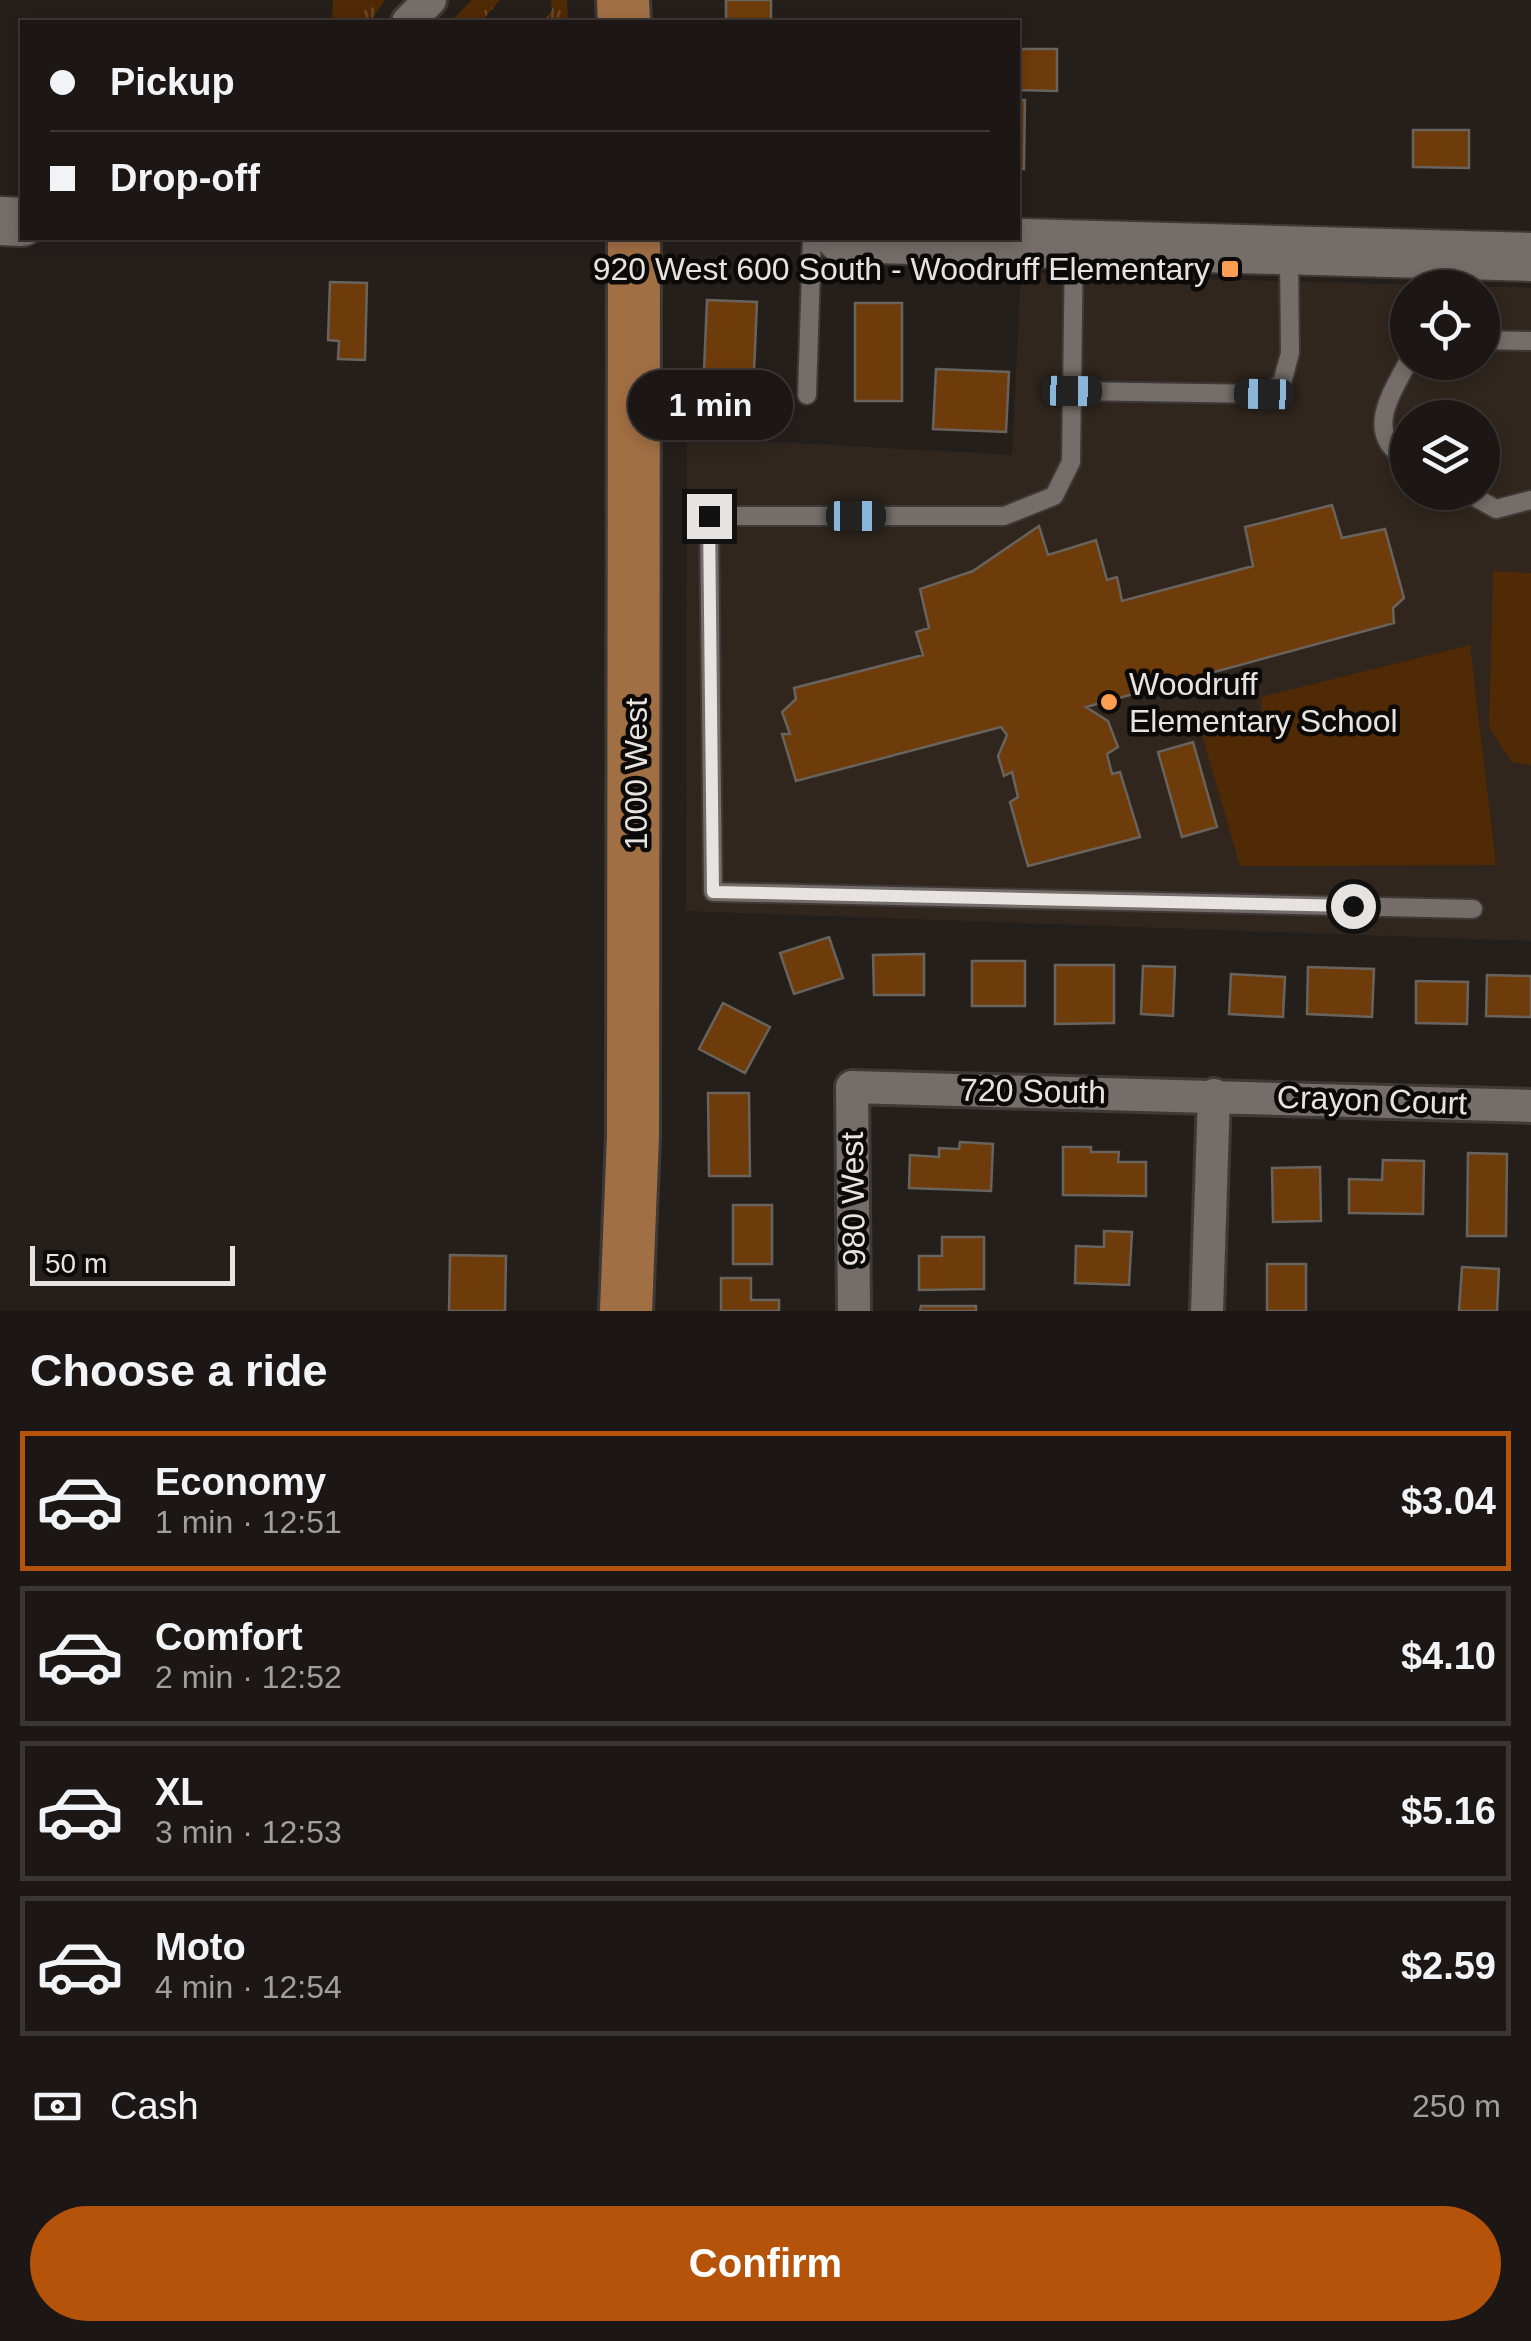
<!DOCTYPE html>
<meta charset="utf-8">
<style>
:root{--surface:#1c1715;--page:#25201e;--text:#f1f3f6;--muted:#a09fa0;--line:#3a3634;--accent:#b45309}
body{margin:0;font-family:Helvetica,sans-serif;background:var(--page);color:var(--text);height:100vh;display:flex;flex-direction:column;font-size:38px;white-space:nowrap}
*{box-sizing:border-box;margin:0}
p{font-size:32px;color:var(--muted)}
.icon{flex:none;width:55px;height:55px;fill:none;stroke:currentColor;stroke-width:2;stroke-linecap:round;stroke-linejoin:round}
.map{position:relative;height:1311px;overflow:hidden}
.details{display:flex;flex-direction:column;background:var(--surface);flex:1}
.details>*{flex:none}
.banner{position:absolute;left:20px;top:20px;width:1000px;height:220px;border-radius:0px;box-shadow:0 5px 15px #0003,0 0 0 2px var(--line);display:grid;align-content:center;height:220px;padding:0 30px;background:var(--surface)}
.tools{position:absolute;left:1390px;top:270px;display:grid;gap:20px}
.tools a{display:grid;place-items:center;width:110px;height:110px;border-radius:50%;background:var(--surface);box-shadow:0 5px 15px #0003,0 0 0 2px var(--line);font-size:50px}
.scale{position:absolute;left:30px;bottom:25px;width:205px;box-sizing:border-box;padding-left:10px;border:5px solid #e6e3e0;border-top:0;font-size:28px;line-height:35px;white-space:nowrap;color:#e6e3e0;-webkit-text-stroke:8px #0c0a08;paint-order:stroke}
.end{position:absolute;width:45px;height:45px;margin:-22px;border:12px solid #e6e3e0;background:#111;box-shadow:0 0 0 5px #111}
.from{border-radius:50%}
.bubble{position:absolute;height:70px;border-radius:35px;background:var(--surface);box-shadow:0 5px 15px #0003,0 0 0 2px var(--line);font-size:32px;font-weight:700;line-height:70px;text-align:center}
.car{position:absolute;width:30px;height:60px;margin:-30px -15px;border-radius:12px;box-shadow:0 0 8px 2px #0007;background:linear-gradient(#222 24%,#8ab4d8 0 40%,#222 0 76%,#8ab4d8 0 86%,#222 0)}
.banner b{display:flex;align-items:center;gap:35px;height:95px;font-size:38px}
.banner b+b{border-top:2px solid var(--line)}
.banner i{width:25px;height:25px;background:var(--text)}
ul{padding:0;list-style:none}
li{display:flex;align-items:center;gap:30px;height:140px;margin:0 20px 15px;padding:0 10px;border:5px solid var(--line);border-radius:0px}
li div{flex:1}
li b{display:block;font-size:38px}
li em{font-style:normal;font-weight:700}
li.selected{border-color:var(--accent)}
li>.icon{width:90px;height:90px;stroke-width:1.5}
h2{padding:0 30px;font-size:45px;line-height:120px}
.pay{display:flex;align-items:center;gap:25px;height:110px;padding:0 30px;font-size:38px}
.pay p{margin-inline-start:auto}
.button{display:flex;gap:20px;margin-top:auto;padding:20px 30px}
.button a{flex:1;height:115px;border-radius:60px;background:var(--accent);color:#fff;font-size:40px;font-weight:700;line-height:115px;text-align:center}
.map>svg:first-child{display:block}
</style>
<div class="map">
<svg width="1531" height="1311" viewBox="0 0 1531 1311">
<defs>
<pattern id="grass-tufts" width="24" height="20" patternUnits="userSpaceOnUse" patternTransform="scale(2.5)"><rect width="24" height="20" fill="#502905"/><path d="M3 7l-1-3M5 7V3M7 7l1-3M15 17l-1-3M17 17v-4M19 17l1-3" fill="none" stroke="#694829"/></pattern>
</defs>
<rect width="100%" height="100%" fill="#251f1c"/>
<path fill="#30261e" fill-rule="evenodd" d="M1021,274L1531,288V941L686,911L687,437L1012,455ZM1408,288H1482V362H1408ZM1408,418H1482V492H1408Z"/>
<path fill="url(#grass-tufts)" d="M333,0H385L370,22H332Z
M472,0H500L481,22H450Z
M551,0H567L568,22H543L552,10Z"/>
<path fill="#502905" d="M1493,571L1531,573V765L1512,762L1489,728Z
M1470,645L1496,865L1240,866L1202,735L1263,719L1261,697Z"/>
<path fill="#6e3b0b" stroke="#69635e" stroke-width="2.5" d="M726,0H771V22H726Z
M1018,49H1057V91L1018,90Z
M1018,100H1025L1024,169H1018Z
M1413,130H1469V168L1413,167Z
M330,282L367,283L365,360L338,359L339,341L328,340Z
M707,300L757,302L753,395L703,394Z
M855,303H902V401H855Z
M936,369L1009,372L1006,432L933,429Z
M1332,505L1342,538L1385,529L1404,598L1393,608L1394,623L1086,707L1108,721L1118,747L1107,754L1112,774L1120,772L1140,837L1028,866L1010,802L1018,797L1012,772L1004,776L998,756L1007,735L1001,727L796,781L782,734H790L782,712L796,699L794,688L923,655L916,632L929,628L920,589L973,571L1039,526L1048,555L1096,540L1107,580L1117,577L1122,601L1253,566L1245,527Z
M1193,742L1217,827L1182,837L1158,752Z
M829,937L843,978L794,994L780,953Z
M924,954V995H874L873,955Z
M972,961H1025V1006H972Z
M1055,965H1114V1023L1055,1024Z
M1143,966L1175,967L1173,1016L1141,1014Z
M1308,967L1374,969L1372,1017L1307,1014Z
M1231,974L1285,977L1283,1017L1229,1014Z
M1487,975L1531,976V1017L1486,1016Z
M1416,981L1468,982L1467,1024L1416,1023Z
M723,1003L770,1027L745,1073L699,1049Z
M708,1093H749L750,1176H709Z
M960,1142L993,1144L991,1191L909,1188L910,1155L939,1157V1148L959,1149Z
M1063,1147H1091V1152H1119L1118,1162H1146V1196L1063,1195Z
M1468,1153L1507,1154L1506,1236H1467Z
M1383,1160L1424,1161L1423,1214L1349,1213V1179L1382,1180Z
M1320,1167L1321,1221L1273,1222L1272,1168Z
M733,1205H772V1264H733Z
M1104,1231L1132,1232L1129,1285L1075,1283L1076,1246L1104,1247Z
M942,1237H984V1289L919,1290V1256H942Z
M450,1255L506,1256L505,1311H449Z
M1267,1264H1306V1311H1267Z
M1462,1267L1499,1269L1497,1311H1459Z
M721,1278H751V1300H779V1311H721Z
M921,1306H976V1311H920Z"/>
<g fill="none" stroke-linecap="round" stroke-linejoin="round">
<g stroke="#3e3936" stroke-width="22">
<path id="lane" d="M1074,244L1071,462L1054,496L1004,516H709L713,892L1473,909
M1482,340L1531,341
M1408,362C1390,396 1363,435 1408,460
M1072,391L1263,394L1282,383L1290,353L1289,253
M807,395L812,238
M1466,492L1496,509L1531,500"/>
</g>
<g stroke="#3e3936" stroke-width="38">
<path id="street" d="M408,22L430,0
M854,1311L852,1087L1531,1106
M1207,1311L1214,1095"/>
</g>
<g stroke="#3e3936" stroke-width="52">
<path id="secondary" d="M0,221L22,222
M841,238L1531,257"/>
</g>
<g stroke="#3e3936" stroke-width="58">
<path id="primary" d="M623,0L624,22
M626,1311L633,1136L634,238"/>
</g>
<use href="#lane" stroke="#746d69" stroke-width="18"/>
<use href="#street" stroke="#746d69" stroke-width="32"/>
<use href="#secondary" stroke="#746d69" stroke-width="48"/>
<use href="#primary" stroke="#a16f44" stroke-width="52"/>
</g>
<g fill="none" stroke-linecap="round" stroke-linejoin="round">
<path stroke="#e6e3e0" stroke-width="12" d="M709,516L713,892L1353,906"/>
</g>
<g fill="#fc9e52" stroke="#0c0a08" stroke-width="4">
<rect x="1220" y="259" width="20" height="20" rx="5"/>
<circle cx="1109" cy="702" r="10"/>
</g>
<g text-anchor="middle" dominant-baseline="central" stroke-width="9" stroke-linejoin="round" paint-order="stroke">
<g font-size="32" fill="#e6e3e0" stroke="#0c0a08" text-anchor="end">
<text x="1210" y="269">920 West 600 South - Woodruff Elementary</text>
<text x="1129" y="684" text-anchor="start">Woodruff<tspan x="1129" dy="37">Elementary School</tspan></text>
</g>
<g font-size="32" fill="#e6e3e0" stroke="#0c0a08">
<text transform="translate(636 774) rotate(-90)">1000 West</text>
<text transform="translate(1033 1091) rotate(1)">720 South</text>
<text transform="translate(1372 1100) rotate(2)">Crayon Court</text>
<text transform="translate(853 1199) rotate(-91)">980 West</text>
</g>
</g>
</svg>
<div class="tools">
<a><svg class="icon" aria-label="locate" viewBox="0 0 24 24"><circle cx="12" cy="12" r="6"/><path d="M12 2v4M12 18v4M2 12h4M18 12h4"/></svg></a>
<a><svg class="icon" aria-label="layers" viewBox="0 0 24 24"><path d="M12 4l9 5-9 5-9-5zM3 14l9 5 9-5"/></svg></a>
</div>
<div class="scale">50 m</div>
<i class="end from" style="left:1353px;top:906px"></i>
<i class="end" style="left:709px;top:516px"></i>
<div class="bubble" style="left:628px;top:370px;width:165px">1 min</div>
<i class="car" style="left:1072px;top:391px;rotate:91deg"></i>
<i class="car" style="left:1264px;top:394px;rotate:271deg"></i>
<i class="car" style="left:856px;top:516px;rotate:90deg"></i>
<div class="banner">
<b><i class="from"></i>Pickup</b>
<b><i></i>Drop-off</b>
</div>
</div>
<section class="details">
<h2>Choose a ride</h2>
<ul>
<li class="selected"><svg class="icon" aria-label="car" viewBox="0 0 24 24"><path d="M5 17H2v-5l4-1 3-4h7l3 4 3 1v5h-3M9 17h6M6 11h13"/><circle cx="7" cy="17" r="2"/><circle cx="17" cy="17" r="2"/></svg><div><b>Economy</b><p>1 min · 12:51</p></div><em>$3.04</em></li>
<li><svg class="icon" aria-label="car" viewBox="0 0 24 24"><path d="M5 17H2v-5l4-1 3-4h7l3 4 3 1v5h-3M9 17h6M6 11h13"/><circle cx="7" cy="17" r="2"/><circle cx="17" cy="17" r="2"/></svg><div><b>Comfort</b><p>2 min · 12:52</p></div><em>$4.10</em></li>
<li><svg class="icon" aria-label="car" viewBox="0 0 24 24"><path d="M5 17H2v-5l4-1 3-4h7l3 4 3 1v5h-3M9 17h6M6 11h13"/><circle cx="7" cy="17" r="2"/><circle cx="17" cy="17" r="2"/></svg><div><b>XL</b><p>3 min · 12:53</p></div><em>$5.16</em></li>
<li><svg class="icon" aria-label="car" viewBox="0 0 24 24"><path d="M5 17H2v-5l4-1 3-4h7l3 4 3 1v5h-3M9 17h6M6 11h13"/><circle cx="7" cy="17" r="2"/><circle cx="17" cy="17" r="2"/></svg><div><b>Moto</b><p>4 min · 12:54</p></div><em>$2.59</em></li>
</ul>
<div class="pay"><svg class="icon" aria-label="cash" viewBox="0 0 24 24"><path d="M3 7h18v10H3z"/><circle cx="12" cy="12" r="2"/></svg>Cash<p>250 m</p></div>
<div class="button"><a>Confirm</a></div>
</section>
